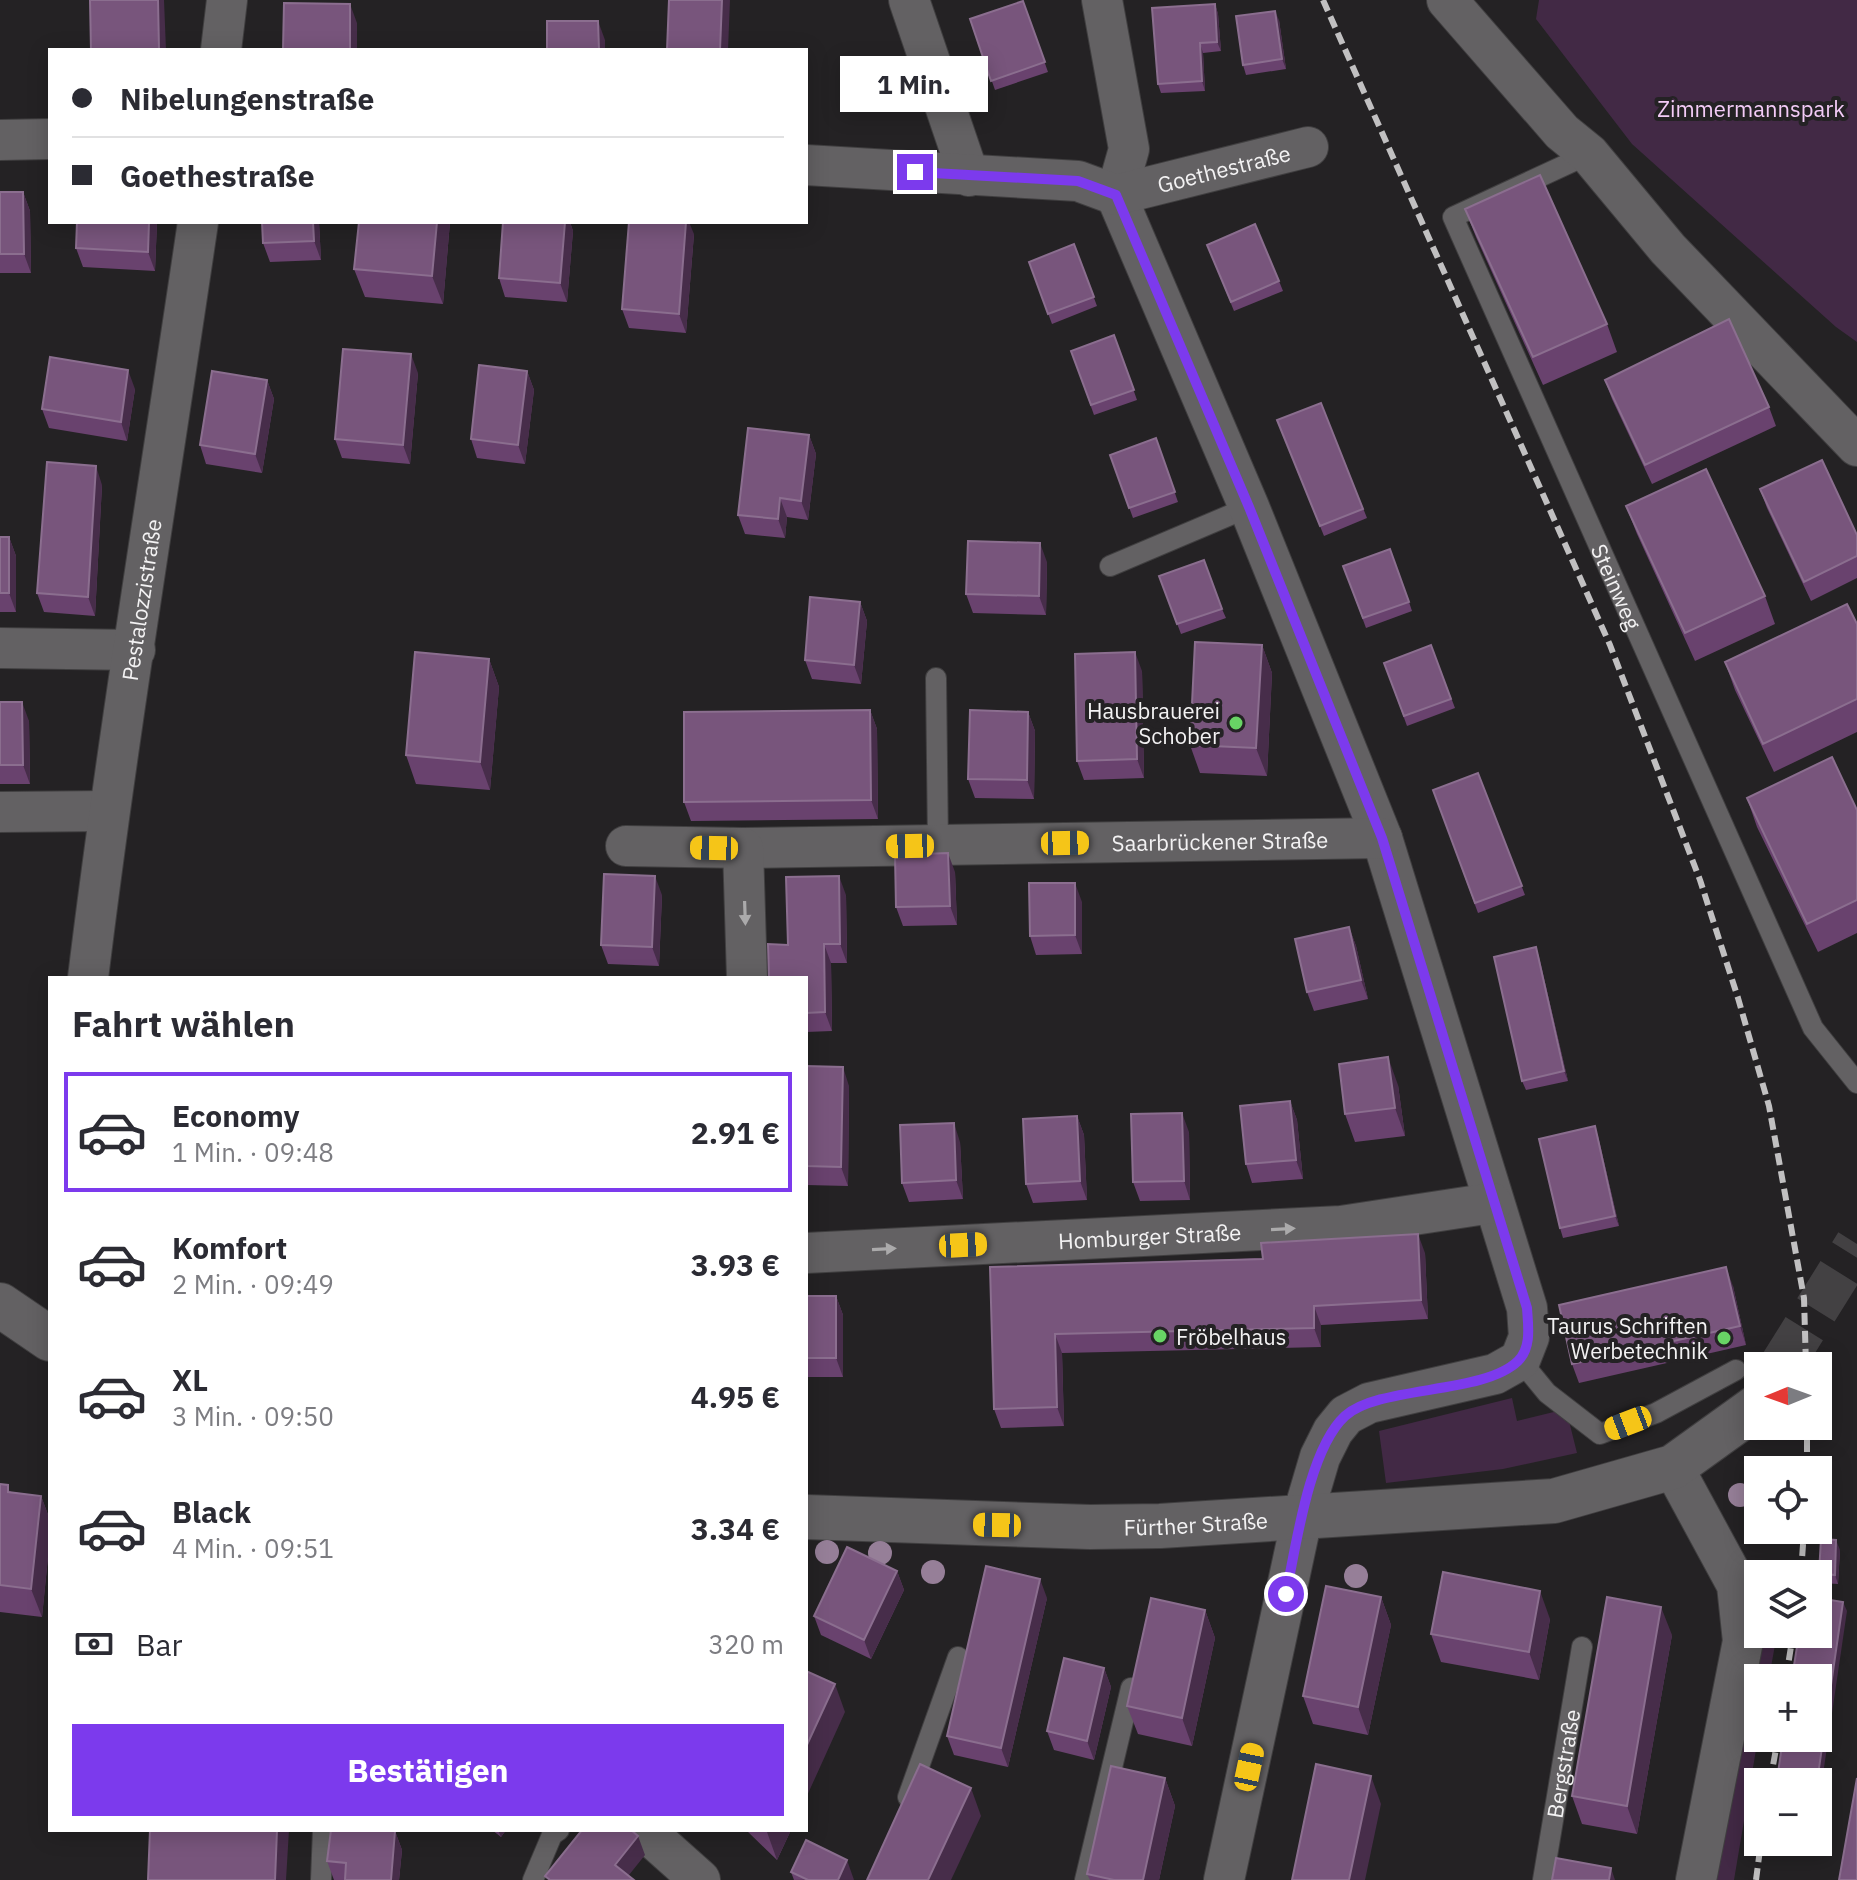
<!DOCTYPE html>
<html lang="de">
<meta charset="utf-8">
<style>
:root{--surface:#fff;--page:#f2f2f3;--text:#2b2b33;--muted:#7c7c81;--line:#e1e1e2;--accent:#7c3aed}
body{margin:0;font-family:"IBM Plex Sans",sans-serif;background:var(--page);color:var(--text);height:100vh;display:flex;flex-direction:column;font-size:30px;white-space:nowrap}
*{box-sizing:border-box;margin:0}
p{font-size:26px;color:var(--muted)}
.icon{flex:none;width:44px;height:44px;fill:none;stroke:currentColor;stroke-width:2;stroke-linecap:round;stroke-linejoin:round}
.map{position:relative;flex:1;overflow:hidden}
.drawer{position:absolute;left:48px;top:976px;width:760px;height:856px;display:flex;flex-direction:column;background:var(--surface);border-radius:0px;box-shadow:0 4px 20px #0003}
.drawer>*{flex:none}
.hud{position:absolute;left:48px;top:48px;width:760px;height:176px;border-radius:0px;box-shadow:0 4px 20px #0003;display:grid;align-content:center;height:176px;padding:0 24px;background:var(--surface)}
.needle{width:52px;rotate:269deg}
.fabs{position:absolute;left:1744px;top:1352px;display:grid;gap:16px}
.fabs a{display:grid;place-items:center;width:88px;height:88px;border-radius:0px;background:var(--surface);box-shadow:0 4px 20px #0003;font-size:40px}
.end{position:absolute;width:36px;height:36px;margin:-18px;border:10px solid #7c3aed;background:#fff;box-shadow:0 0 0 4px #fff}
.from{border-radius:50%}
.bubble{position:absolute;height:56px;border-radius:0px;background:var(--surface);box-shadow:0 4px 20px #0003;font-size:26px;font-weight:800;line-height:56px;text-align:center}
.car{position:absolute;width:24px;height:48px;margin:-24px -12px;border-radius:10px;box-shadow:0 0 6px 2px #0007;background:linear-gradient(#f5c518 24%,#345 0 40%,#f5c518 0 76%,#345 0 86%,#f5c518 0)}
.hud b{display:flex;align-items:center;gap:28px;height:76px;font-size:30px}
.hud b+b{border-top:2px solid var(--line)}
.hud i{width:20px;height:20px;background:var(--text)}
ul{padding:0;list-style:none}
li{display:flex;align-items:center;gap:24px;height:120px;margin:0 16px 12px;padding:0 8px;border:4px solid transparent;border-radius:0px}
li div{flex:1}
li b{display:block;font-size:30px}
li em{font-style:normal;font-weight:800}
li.on{border-color:var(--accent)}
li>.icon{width:72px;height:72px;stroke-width:1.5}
h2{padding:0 24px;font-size:36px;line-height:96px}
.pay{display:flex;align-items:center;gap:20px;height:88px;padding:0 24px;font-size:30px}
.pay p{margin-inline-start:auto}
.action{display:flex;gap:16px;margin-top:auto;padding:16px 24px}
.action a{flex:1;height:92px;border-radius:0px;background:var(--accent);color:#fff;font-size:32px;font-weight:800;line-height:92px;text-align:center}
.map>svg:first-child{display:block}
</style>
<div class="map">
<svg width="1857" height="1880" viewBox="0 0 1857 1880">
<rect width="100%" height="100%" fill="#242224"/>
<path fill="#422945" d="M1539,0H1857V342L1836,327L1632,144L1536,19Z
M1512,1398L1517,1421L1566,1409L1577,1453L1503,1469L1386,1483L1379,1431Z
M1765,1634H1777L1769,1678H1758V1738L1734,1880H1712L1751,1690Z"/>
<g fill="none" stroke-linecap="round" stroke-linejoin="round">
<path stroke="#434143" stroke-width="44" stroke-dasharray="44 22" stroke-linecap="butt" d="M1781,1366L1857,1244"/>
<g stroke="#403f40" stroke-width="22">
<g id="lane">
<path id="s1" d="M1589,154L1453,217L1813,1028L1857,1083"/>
<path d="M1110,566L1249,507"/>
<path d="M936,678L938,845"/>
<path d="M1520,1360L1547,1393L1600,1434L1656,1413L1736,1370"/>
<path d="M908,1797L958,1657"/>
<path d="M321,1880L323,1830"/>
<path d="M533,1880L552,1835L559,1830"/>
<path d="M1085,1880L1131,1688"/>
<path id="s2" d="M1543,1880L1582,1647"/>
</g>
</g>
<g stroke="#403f40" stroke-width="42">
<g id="street">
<path d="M909,0L969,176"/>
<path d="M1102,0L1129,149L1116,195L1249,507L1382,838L1527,1308L1529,1337L1520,1360L1495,1374L1369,1403L1346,1415L1333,1431L1320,1457L1302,1518L1224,1880"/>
<path d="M1447,0L1562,132L1589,154L1668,249L1857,446"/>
<path d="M221,50L227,0"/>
<path d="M0,140L50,139"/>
<path id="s3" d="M806,165L1078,181L1116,195L1308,147"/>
<path d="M0,648L135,650"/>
<path d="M0,812L108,811"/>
<path id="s4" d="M626,846L743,848L1382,838"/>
<path d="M743,848L747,978"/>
<path id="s5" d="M88,978C119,725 161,474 198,222"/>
<path id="s6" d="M806,1253L1341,1226L1492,1203"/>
<path d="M1673,1467L1737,1585L1743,1641L1696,1880"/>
<path d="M644,1830L700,1880"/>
</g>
</g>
<g stroke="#403f40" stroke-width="46">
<g id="secondary">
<path d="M0,1305L50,1339"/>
<path id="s7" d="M806,1517L1090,1527L1160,1526L1554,1501L1673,1467L1755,1408"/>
</g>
</g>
<use href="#lane" stroke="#636163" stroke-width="20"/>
<use href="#street" stroke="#636163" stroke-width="40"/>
<use href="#secondary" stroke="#636163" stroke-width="44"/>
<path stroke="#c1c0c1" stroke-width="6" stroke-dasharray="12 6" stroke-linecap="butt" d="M1323,0L1610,645L1700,880L1738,998L1769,1106L1804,1298L1806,1366
M1807,1470V1426
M1801,1574L1804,1530
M1786,1678L1793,1634
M1770,1782L1778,1738
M1756,1880L1761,1842"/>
</g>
<g fill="#967f98">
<circle cx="1740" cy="1495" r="12"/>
<circle cx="827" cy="1552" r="12"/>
<circle cx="880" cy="1553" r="12"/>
<circle cx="933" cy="1572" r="12"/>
<circle cx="1356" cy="1576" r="12"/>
</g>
<path fill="#69426e" d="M1023,1L1048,72L995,90L970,19Z
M1215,4L1218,14L1221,51L1203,53L1205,91L1161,93L1158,84Z
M1279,20L1286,69L1246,75L1243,65Z
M0,192H23L30,211L31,273H0Z
M1465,209L1607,324L1617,352L1543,385L1476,237Z
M77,222H157L155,271L83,267L76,248Z
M262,222H319L321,260L270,262L263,243Z
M450,222L443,304L365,297L354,269Z
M503,222H570L573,231L567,302L505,297L499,278Z
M694,234L686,333L629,328L622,309Z
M1074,244L1097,306L1052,324L1029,262Z
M1207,245L1279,281L1283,291L1234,311Z
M1114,335L1137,400L1094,415L1071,351Z
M527,371L534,390L525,464L477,458L471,439Z
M418,373L410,464L342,458L335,439Z
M267,380L274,399L262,473L206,464L200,445Z
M1605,380L1769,407L1776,426L1652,484L1612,399Z
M135,389L127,441L49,428L42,409Z
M1321,403L1367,518L1324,536L1277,420Z
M809,435L816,454L808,520L787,517L785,538L745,534L738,515Z
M1156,438L1178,502L1133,518L1110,455Z
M102,485L95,616L44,612L37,593Z
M1760,489L1857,535V578L1811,601L1767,508Z
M1626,506L1765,596L1775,624L1695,661L1637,534Z
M0,537H9L16,556V612H0Z
M1047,562L1046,615L973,613L966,594Z
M1343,566L1409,602L1412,611L1366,628Z
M1159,576L1222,609L1226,618L1181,634Z
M860,602L867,621L861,684L812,679L805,660Z
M1857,624V732L1774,772L1735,690L1725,662Z
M1262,645L1272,673L1267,776L1200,773L1190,745Z
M1431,645L1455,708L1407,726L1384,663Z
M489,659L499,687L490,790L416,784L406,755Z
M1142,671L1144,778L1084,780L1077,761Z
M0,702L29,721L30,784H0Z
M870,710L877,729L878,819L691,821L684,802Z
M1028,712L1035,731L1034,799L975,798L968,779Z
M1478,773L1525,895L1478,913L1433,790Z
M1747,798L1857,810V933L1818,952L1757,827Z
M955,872L957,925L903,926L896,907Z
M662,895L659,966L608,964L601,945Z
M846,895L847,963H831L832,1031L806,1032V978L788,945Z
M1082,902V954L1036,955L1030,936Z
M1349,927L1356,946L1368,999L1314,1011L1307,992Z
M1536,947L1539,957L1568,1081L1526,1090L1522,1081Z
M806,1066L849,1086L848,1186L806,1185Z
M1398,1085L1405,1136L1355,1142L1345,1114Z
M1290,1101L1297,1120L1303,1179L1252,1183L1246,1164Z
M1077,1116L1084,1135L1087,1200L1033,1203L1026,1184Z
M1189,1132L1190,1200L1140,1201L1133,1182Z
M1598,1136L1619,1226L1563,1238L1560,1228Z
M960,1142L963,1199L909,1202L902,1183Z
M1425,1253L1428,1319L1321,1325V1347L1062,1353L1064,1426L1001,1428L994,1409L990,1267Z
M1733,1286L1746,1345L1579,1383L1572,1364Z
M806,1296H836L843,1315V1377H806Z
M0,1484L11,1492L41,1496L50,1520V1537L42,1617L0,1612Z
M1840,1550L1838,1584L1822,1583L1819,1573Z
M897,1571L904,1590L871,1659L821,1635L814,1616Z
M1381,1597L1391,1625L1368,1735L1313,1724L1303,1696Z
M1047,1598L1008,1767L954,1755L947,1736Z
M1205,1610L1215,1638L1192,1746L1138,1734L1127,1706Z
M1550,1619L1539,1680L1441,1662L1431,1634Z
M1672,1635L1637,1834L1582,1824L1572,1796Z
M1104,1668L1111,1687L1094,1760L1054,1750L1047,1731Z
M1165,1778L1175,1806L1159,1880H1090L1087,1874Z
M492,1830H506L501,1837Z
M746,1830H791L777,1860Z
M395,1831L402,1850L399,1880H334L327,1861Z
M791,1872L854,1879L794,1880Z"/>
<path fill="#472d4a" d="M158,0H164L166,50H159Z
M722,0H730L728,50H720Z
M350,4L357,23V50H350Z
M1215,4L1218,14L1221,51L1217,42Z
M1275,11L1279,20L1286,69L1282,59Z
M598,21L605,40V50H599Z
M1200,43L1203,53L1205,91L1202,81Z
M23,192L30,211L31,273L24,254Z
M149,222H157L155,271L148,252Z
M313,222H319L321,260L314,241Z
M437,222H450L443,304L432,276Z
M565,222H570L573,231L567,302L560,283Z
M686,222H689L694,234L686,333L679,314Z
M411,354L418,373L410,464L403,445Z
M128,370L135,389L127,441L121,422Z
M527,371L534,390L525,464L518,445Z
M267,380L274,399L262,473L255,454Z
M809,435L816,454L808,520L801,501Z
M96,466L102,485L95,616L88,597Z
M780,498L787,517L785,538L778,519Z
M9,537L16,556V612L9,593Z
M1040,543L1047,562L1046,615L1039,596Z
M860,602L867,621L861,684L854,665Z
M1262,645L1272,673L1267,776L1256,748Z
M1135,652L1142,671L1144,778L1137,759Z
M489,659L499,687L490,790L480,762Z
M22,702L29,721L30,784L23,765Z
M870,710L877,729L878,819L871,800Z
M1028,712L1035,731L1034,799L1027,780Z
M948,853L955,872L957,925L950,906Z
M655,876L662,895L659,966L652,947Z
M839,876L846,895L847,963L840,944Z
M1075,883L1082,902V954L1075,935Z
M1349,927L1356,946L1368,999L1361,980Z
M824,944L831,963L832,1031L825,1012Z
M1536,947L1539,957L1568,1081L1564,1071Z
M1388,1057L1398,1085L1405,1136L1395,1108Z
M843,1067L849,1086L848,1186L841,1167Z
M1290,1101L1297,1120L1303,1179L1296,1160Z
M1182,1113L1189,1132L1190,1200L1184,1181Z
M1077,1116L1084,1135L1087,1200L1080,1181Z
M954,1123L960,1142L963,1199L956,1180Z
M1595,1126L1598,1136L1619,1226L1615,1216Z
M1418,1234L1425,1253L1428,1319L1421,1300Z
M1726,1267L1733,1286L1746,1345L1740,1326Z
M836,1296L843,1315V1377L836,1358Z
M1314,1306L1321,1325V1347L1314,1328Z
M1055,1334L1062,1353L1064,1426L1057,1407Z
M41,1496L50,1520V1537L42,1617L31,1589Z
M1836,1540L1840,1550L1838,1584L1835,1575Z
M897,1571L904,1590L871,1659L864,1640Z
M1040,1579L1047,1598L1008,1767L1001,1748Z
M1540,1591L1550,1619L1539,1680L1529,1652Z
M1381,1597L1391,1625L1368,1735L1358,1707Z
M1843,1602L1847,1611L1820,1795L1818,1791V1782H1817Z
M1661,1607L1672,1635L1637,1834L1627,1806Z
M1205,1610L1215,1638L1192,1746L1182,1718Z
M1104,1668L1111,1687L1094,1760L1087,1741Z
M835,1684L845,1712L806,1798V1747Z
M1371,1776L1381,1804L1365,1880H1349Z
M1165,1778L1175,1806L1159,1880H1143Z
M971,1788L981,1816L951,1880H928Z
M277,1830H289L286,1880H275Z
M498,1830H506L501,1837Z
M768,1830H791L777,1860L767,1832Z
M395,1831L402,1850L399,1880H391Z
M638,1836L645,1855L625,1880L615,1865Z
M847,1860L854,1880H838Z
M1611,1868L1615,1880H1609Z"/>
<path fill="#78557c" stroke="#8b6e8f" stroke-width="2" d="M90,0H158L159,50H91Z
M669,0H722L720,50H667Z
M1023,1L1045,62L991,81L970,19Z
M284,3L350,4V50H283Z
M1215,4L1217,42L1200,43L1202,81L1158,84L1152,8Z
M1275,11L1282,59L1243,65L1236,16Z
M547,21H598L599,50H547Z
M1540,175L1607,324L1533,357L1465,209Z
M0,192H23L24,254H0Z
M77,222H149L148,252L76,248Z
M262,222H313L314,241L263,243Z
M359,222H437L432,276L354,269Z
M503,222H565L560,283L499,278Z
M629,222H686L679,314L622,309Z
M1255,224L1279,281L1231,302L1207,245Z
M1074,244L1094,297L1048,314L1029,262Z
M1729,319L1769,407L1645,465L1605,380Z
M1114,335L1134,390L1091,405L1071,351Z
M343,349L411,354L403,445L335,439Z
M50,357L128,370L121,422L42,409Z
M479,365L527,371L518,445L471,439Z
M212,371L267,380L255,454L200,445Z
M1321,403L1363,509L1320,526L1277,420Z
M748,428L809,435L801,501L780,498L778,519L738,515Z
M1156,438L1175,492L1129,508L1110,455Z
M1822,460L1857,535V556L1804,582L1760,489Z
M47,462L96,466L88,597L37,593Z
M1706,469L1765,596L1685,633L1626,506Z
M0,537H9V593H0Z
M968,541L1040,543L1039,596L966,594Z
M1390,549L1409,602L1363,618L1343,566Z
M1204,560L1222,609L1177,624L1159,576Z
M810,597L860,602L854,665L805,660Z
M1847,604L1857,624V699L1763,744L1725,662Z
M1195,642L1262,645L1256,748L1190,745Z
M1431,645L1451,699L1404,716L1384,663Z
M415,652L489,659L480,762L406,755Z
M1135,652L1137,759L1077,761L1075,654Z
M0,702H22L23,765H0Z
M870,710L871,800L684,802V712Z
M970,710L1028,712L1027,780L968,779Z
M1832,757L1857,810V900L1807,924L1747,798Z
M1478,773L1522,886L1475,903L1433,790Z
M948,853L950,906L896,907L895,855Z
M604,874L655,876L652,947L601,945Z
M839,876L840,944H824L825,1012L806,1013V978H769L768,944L788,945L786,877Z
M1029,883H1075V935L1030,936Z
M1349,927L1361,980L1307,992L1295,939Z
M1536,947L1564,1071L1522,1081L1494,957Z
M1388,1057L1395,1108L1345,1114L1339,1064Z
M806,1066L843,1067L841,1167L806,1166Z
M1290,1101L1296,1160L1246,1164L1240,1106Z
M1182,1113L1184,1181L1133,1182L1131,1114Z
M1077,1116L1080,1181L1026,1184L1023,1119Z
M954,1123L956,1180L902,1183L900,1125Z
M1595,1126L1615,1216L1560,1228L1539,1139Z
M1418,1234L1421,1300L1314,1306V1328L1055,1334L1057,1407L994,1409L990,1267L1263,1259L1261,1243Z
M1726,1267L1740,1326L1572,1364L1559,1305Z
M806,1296H836V1358H806Z
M0,1484L8,1485V1492L41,1496L31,1589L0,1585Z
M1821,1539L1836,1540L1835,1575L1819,1573Z
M847,1547L897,1571L864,1640L814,1616Z
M986,1566L1040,1579L1001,1748L947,1736Z
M1443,1572L1540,1591L1529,1652L1431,1634Z
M1326,1586L1381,1597L1358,1707L1303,1696Z
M1607,1597L1661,1607L1627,1806L1572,1796Z
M1151,1598L1205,1610L1182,1718L1127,1706Z
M1818,1598L1843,1602L1817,1782H1791L1777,1780L1783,1738H1818V1678H1792L1799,1634H1818Z
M1064,1658L1104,1668L1087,1741L1047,1731Z
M806,1671L835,1684L806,1747Z
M920,1764L971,1788L928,1880H867Z
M1316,1764L1371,1776L1349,1880H1292Z
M1111,1766L1165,1778L1143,1880H1114L1087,1874Z
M1857,1778V1880H1839Z
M150,1830H277L275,1880H148Z
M331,1830L395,1831L391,1880H345L346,1863L327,1861Z
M582,1830H631L638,1836L615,1865L634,1880H550L545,1876Z
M806,1840L847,1860L838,1880H808L791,1872Z
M1556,1858L1611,1868L1609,1880H1552Z"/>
<defs><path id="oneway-solid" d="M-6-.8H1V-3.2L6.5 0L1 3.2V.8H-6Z" transform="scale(2)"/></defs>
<g fill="#abaaab">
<use href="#oneway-solid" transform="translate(745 913) rotate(88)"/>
<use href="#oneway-solid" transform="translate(1283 1229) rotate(-3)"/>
<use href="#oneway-solid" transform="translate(884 1249) rotate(-3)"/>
</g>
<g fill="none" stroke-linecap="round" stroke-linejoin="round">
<path stroke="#7c3aed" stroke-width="10" d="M915,172L1078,181L1116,195L1249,507L1382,838L1527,1308C1528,1325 1532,1347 1518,1361C1483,1395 1379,1385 1345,1416C1309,1449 1296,1546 1286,1594"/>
</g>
<g fill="#68d465" stroke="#242224" stroke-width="3">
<circle cx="1236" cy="723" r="8"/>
<circle cx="1160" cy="1336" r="8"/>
<circle cx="1724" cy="1338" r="8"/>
</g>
<g text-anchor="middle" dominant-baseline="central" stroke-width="8" stroke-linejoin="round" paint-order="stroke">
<g font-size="22" fill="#f3cbf7" stroke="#242224">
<text x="1751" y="108">Zimmermannspark</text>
</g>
<g font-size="22" fill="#f3f2f3" stroke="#242224">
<text stroke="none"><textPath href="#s3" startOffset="424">Goethestraße</textPath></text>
<text stroke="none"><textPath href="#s1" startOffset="554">Steinweg</textPath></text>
<text stroke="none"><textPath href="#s5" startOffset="382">Pestalozzistraße</textPath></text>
<text stroke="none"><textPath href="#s4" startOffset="594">Saarbrückener Straße</textPath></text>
<text stroke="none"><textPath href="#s6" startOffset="344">Homburger Straße</textPath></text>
<text stroke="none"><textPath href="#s7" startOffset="390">Fürther Straße</textPath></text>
<text stroke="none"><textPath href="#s2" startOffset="118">Bergstraße</textPath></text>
</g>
<g font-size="22" fill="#f3f2f3" stroke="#242224" text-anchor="end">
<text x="1220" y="710">Hausbrauerei<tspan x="1220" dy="25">Schober</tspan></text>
<text x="1708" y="1325">Taurus Schriften<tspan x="1708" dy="25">Werbetechnik</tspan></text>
<text x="1176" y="1336" text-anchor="start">Fröbelhaus</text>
</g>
</g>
</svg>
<div class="fabs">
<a><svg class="needle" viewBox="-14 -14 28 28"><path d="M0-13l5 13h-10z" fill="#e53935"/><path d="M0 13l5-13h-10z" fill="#7c7c81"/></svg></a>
<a><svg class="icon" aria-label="locate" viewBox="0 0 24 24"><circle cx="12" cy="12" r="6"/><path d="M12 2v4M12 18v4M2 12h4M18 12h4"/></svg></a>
<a><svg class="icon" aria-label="layers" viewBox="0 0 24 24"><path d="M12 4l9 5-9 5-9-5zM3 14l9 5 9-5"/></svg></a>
<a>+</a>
<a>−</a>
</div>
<i class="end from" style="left:1286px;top:1594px"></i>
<i class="end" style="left:915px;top:172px"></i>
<div class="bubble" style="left:840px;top:56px;width:148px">1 Min.</div>
<i class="car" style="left:1065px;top:843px;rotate:89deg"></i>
<i class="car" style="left:910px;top:846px;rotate:269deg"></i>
<i class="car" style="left:714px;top:848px;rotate:271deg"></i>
<i class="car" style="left:963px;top:1245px;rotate:87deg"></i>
<i class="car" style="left:1628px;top:1423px;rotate:249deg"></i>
<i class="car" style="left:997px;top:1525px;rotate:271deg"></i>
<i class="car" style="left:1249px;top:1767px;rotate:12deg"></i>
<div class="hud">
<b><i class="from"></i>Nibelungenstraße</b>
<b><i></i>Goethestraße</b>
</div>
<section class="drawer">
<h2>Fahrt wählen</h2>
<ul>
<li class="on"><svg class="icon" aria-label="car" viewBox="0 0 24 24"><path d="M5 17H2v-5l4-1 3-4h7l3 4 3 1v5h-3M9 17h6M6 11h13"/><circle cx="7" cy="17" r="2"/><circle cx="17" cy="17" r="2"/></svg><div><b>Economy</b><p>1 Min. · 09:48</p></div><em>2.91 €</em></li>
<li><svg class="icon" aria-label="car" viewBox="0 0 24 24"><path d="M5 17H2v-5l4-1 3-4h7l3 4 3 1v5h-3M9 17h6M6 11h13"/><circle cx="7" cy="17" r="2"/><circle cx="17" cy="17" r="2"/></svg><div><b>Komfort</b><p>2 Min. · 09:49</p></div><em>3.93 €</em></li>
<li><svg class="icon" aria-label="car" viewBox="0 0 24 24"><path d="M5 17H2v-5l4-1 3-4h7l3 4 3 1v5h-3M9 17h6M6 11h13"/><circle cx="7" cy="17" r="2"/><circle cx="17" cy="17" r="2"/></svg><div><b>XL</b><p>3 Min. · 09:50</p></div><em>4.95 €</em></li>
<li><svg class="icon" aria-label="car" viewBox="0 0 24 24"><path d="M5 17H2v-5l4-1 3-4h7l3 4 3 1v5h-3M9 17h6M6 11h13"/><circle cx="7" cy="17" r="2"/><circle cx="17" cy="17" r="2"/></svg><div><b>Black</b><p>4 Min. · 09:51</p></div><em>3.34 €</em></li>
</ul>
<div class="pay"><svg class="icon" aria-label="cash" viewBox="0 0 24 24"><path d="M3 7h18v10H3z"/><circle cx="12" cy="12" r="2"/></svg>Bar<p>320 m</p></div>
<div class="action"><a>Bestätigen</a></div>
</section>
</div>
